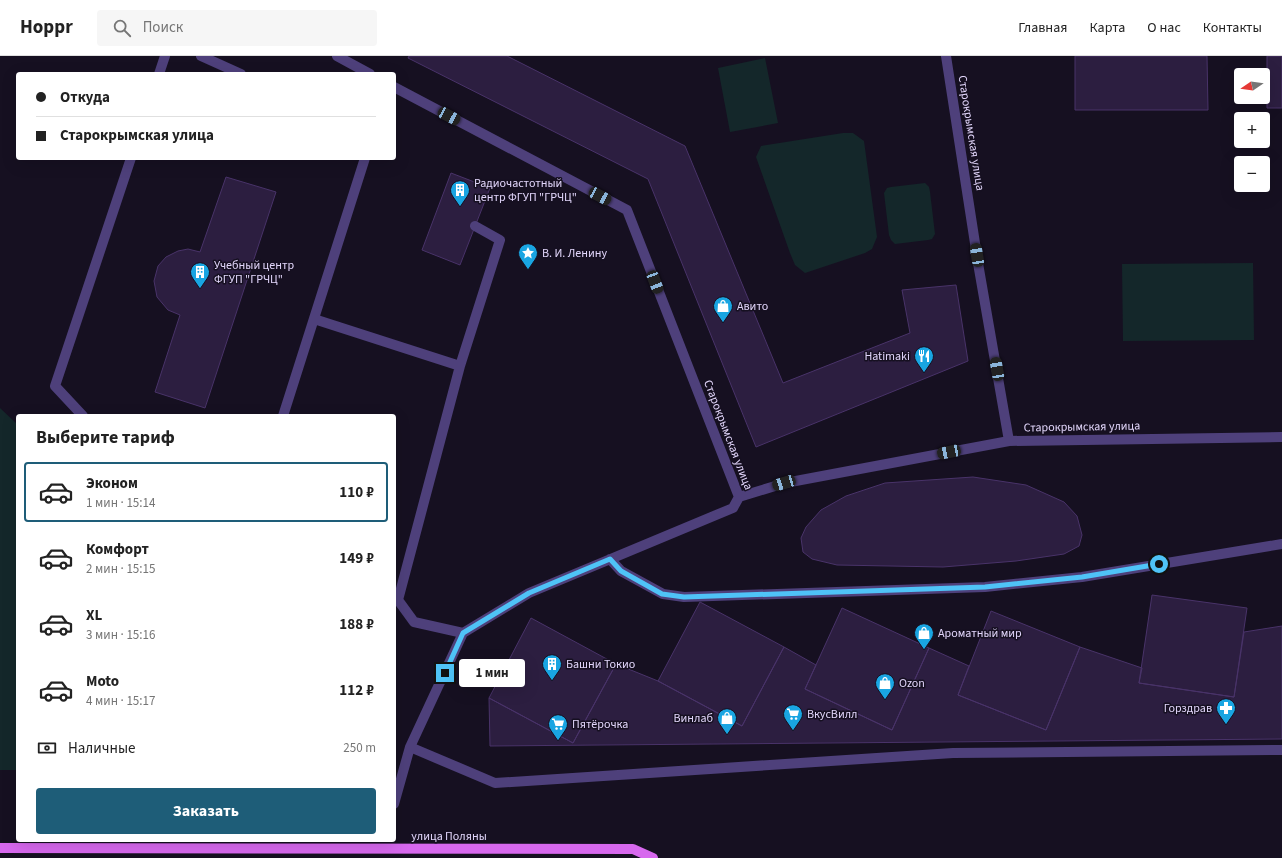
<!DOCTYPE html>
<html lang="ru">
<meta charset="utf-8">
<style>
:root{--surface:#fff;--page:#f6f6f6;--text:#222;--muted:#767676;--line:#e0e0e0;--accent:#1e5d78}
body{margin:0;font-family:"Source Sans 3",sans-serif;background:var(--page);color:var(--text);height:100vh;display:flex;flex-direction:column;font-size:15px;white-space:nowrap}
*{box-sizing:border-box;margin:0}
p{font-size:13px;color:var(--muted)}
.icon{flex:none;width:22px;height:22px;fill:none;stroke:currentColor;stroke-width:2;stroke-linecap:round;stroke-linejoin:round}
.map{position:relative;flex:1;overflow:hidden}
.side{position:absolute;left:16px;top:358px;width:380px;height:428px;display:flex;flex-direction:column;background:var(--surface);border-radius:4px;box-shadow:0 4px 16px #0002}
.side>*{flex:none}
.banner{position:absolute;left:16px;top:16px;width:380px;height:88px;border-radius:4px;box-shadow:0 4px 16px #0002;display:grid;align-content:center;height:88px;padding:0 20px;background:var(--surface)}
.needle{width:26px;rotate:257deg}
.buttons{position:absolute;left:1234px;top:12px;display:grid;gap:8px}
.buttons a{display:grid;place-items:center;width:36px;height:36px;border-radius:4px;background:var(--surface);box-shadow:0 4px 16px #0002;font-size:20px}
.end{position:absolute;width:18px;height:18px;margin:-9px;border:5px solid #4fc3f7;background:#111;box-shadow:0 0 0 2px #111}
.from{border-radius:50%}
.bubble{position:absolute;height:28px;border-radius:4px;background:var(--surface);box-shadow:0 4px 16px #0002;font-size:13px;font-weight:700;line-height:28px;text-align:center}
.car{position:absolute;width:12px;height:24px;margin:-12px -6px;border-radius:5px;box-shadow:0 0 3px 1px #0007;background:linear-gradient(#222 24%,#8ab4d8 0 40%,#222 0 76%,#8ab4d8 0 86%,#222 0)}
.banner b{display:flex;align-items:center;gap:14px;height:38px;font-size:15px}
.banner b+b{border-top:1px solid var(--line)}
.banner i{width:10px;height:10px;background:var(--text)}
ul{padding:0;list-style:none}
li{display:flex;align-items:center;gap:12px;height:60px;margin:0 8px 6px;padding:0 12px;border:2px solid transparent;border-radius:4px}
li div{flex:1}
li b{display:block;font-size:15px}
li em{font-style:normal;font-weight:700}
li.on{border-color:var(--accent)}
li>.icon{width:36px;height:36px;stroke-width:1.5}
h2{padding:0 20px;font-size:18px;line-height:48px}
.pay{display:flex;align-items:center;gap:10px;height:44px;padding:0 20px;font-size:15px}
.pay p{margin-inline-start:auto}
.cta{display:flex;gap:8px;margin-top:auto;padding:8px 20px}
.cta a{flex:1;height:46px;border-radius:4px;background:var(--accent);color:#fff;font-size:16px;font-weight:700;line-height:46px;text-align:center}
header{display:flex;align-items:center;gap:24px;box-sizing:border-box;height:56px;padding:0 20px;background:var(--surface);border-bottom:1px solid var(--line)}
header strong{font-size:19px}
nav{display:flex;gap:22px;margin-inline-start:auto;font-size:14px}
.search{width:280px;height:36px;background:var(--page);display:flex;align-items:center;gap:10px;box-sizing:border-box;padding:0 14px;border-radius:4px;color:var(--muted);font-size:15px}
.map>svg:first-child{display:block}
</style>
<header>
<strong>Hoppr</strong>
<div class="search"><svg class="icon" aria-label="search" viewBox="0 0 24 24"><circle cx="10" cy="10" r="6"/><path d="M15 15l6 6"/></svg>Поиск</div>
<nav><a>Главная</a><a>Карта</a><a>О нас</a><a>Контакты</a></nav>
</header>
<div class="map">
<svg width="1282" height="802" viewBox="0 0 1282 802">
<rect width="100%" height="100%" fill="#161021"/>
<path fill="#14272a" d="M765,2L778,67L730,76L718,12Z
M843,77H853L864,85L877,181L872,193L865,197L805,217L795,209L790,197L756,101L761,90Z
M925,127L929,131L930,136L935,178L932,183L928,184L895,188L891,184L889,179L884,137L887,132L891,131Z
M1253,207L1254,284L1123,285L1122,208Z
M0,352L18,369V714H0Z"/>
<path fill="#2c1e40" stroke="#493369" d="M409,0H507L685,90L783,327L910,277L902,234L956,229L968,305L756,391L648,123L408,2Z
M1075,0H1207L1208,54H1075Z
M1267,0H1282V52H1267Z
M451,117L490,132L460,209L422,194Z
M226,121L276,136L205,352L155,336L180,259L168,254L157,241L154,225L158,210L166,201L178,195L188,193L200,196Z
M973,421L1026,429L1064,446L1077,460L1082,479L1079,490L1064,498L1016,505L943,511L837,509L812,503L803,496L801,482L806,471L821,454L846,440L885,427Z
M1152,539L1247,552L1234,641L1139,627Z
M700,546L784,591L742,670L658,625Z
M842,552L929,592L892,674L805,633Z
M991,555L1080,591L1046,674L958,639Z
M531,562L616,608L573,687L489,642Z
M1282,570V683L490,690L489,642L573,687L616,608L658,625L742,670L784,591L816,609L805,633L892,674L929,592L969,610L958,639L1046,674L1080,591L1142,612L1139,627L1234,641L1244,576Z"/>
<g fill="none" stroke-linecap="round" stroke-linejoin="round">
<path stroke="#4e407b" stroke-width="10" d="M201,0L241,18
M337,0L370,18
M946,0L979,213L1009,385L1282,381
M159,18L165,0
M394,31L627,154L739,441L733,452L529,537L463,577L410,691L394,748
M314,263L460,310L500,184L475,170
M460,310L398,544L414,566L463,577
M83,360L55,330L131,102
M283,360L365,102
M739,441L785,427L1009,385
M610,503L621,515L663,538L684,541L985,531L1082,521L1282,488
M410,691L495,727L953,697L1282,694"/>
<path stroke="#d768ee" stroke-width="10" d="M0,792L633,793L653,802"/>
</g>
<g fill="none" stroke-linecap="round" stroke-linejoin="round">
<path stroke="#4fc3f7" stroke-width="5" d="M445,617L463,577L529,537L610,503L621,515L662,538L684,541L985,531L1082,521L1159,508"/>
</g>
<defs>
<g id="building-pin" transform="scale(1)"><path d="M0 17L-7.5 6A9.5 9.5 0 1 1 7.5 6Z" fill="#19a5e2" stroke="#161021"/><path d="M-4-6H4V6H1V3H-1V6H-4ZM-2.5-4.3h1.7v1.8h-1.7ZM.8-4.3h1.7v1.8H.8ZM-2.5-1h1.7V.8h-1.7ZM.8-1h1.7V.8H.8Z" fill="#fff"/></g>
<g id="sight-pin" transform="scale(1)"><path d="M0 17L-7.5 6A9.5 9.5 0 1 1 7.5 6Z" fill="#19a5e2" stroke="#161021"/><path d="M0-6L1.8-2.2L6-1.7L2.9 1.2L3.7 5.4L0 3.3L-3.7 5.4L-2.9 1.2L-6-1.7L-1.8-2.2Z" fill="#fff"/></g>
<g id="shop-pin" transform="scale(1)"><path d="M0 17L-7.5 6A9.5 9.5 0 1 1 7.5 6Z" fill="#19a5e2" stroke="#161021"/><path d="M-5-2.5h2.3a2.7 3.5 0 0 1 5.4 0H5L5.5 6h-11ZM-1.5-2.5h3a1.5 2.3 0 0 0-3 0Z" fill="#fff"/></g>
<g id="restaurant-pin" transform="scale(1)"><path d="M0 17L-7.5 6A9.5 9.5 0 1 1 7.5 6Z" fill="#19a5e2" stroke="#161021"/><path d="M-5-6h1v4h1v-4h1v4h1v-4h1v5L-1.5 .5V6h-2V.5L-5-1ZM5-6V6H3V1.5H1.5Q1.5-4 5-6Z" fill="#fff"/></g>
<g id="pharmacy-pin" transform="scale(1)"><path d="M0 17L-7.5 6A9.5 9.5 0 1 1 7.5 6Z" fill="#19a5e2" stroke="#161021"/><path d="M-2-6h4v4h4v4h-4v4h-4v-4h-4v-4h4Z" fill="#fff"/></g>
<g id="supermarket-pin" transform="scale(1)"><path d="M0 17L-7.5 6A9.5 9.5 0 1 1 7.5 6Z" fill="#19a5e2" stroke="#161021"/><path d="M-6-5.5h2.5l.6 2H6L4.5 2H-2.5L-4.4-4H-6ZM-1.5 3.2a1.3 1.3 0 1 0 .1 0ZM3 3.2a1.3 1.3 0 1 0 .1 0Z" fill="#fff"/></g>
</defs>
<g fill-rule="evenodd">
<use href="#building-pin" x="460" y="134"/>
<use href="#sight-pin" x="528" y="197"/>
<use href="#building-pin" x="200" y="216"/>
<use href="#shop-pin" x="723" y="250"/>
<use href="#restaurant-pin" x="924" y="300"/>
<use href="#shop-pin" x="924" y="577"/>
<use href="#building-pin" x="552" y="608"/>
<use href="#shop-pin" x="885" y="627"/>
<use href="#pharmacy-pin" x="1226" y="652"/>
<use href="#supermarket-pin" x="793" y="658"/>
<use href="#shop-pin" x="727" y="662"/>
<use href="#supermarket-pin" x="558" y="668"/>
</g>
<g text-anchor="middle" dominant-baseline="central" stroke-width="3" stroke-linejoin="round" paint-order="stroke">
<g font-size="12" fill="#e1d5fa" stroke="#161021">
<text transform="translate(971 77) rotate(81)">Старокрымская улица</text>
<text transform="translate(1082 371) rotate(-1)">Старокрымская улица</text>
<text transform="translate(728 379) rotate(69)">Старокрымская улица</text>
<text x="449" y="780">улица Поляны</text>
</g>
<g font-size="12" fill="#e1d5fa" stroke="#161021" text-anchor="start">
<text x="474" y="127">Радиочастотный<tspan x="474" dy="14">центр ФГУП "ГРЧЦ"</tspan></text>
<text x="542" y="197">В. И. Ленину</text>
<text x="214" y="209">Учебный центр<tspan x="214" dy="14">ФГУП "ГРЧЦ"</tspan></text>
<text x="737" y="250">Авито</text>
<text x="910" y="300" text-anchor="end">Hatimaki</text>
<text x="938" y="577">Ароматный мир</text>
<text x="566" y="608">Башни Токио</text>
<text x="899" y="627">Ozon</text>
<text x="1212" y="652" text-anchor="end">Горздрав</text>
<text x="807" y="658">ВкусВилл</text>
<text x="713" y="662" text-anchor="end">Винлаб</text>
<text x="572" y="668">Пятёрочка</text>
</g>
</g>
</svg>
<div class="buttons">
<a><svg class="needle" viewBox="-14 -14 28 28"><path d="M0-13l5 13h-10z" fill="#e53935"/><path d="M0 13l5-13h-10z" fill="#767676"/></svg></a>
<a>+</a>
<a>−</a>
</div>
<i class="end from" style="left:1159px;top:508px"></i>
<i class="end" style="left:445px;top:617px"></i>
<div class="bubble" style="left:459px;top:603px;width:66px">1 мин</div>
<i class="car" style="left:449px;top:60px;rotate:118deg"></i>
<i class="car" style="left:600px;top:140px;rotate:118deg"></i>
<i class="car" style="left:977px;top:199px;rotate:351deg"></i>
<i class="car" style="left:655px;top:226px;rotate:159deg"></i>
<i class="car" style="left:997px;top:313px;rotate:350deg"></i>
<i class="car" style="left:949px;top:396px;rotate:259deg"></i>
<i class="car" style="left:784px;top:427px;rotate:253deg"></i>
<div class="banner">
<b><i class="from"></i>Откуда</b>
<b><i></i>Старокрымская улица</b>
</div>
<section class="side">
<h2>Выберите тариф</h2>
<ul>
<li class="on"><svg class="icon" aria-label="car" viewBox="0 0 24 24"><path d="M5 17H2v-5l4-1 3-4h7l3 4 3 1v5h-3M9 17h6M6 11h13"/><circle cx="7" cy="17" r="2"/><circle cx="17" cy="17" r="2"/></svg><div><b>Эконом</b><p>1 мин · 15:14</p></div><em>110 ₽</em></li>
<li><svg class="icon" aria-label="car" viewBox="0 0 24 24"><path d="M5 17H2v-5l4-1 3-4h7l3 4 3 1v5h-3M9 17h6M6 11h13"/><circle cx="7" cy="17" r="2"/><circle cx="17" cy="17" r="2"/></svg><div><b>Комфорт</b><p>2 мин · 15:15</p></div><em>149 ₽</em></li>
<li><svg class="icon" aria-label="car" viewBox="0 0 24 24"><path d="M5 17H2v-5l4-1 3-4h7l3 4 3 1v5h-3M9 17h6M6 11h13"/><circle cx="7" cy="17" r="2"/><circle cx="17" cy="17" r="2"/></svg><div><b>XL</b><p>3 мин · 15:16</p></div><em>188 ₽</em></li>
<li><svg class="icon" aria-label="car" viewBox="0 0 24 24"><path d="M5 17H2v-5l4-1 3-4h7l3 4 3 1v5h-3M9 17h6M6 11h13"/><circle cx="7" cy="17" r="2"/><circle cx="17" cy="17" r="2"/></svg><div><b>Moto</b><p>4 мин · 15:17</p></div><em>112 ₽</em></li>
</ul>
<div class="pay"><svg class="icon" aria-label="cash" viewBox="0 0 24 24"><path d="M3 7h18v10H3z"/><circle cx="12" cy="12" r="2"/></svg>Наличные<p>250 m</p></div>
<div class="cta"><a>Заказать</a></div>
</section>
</div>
